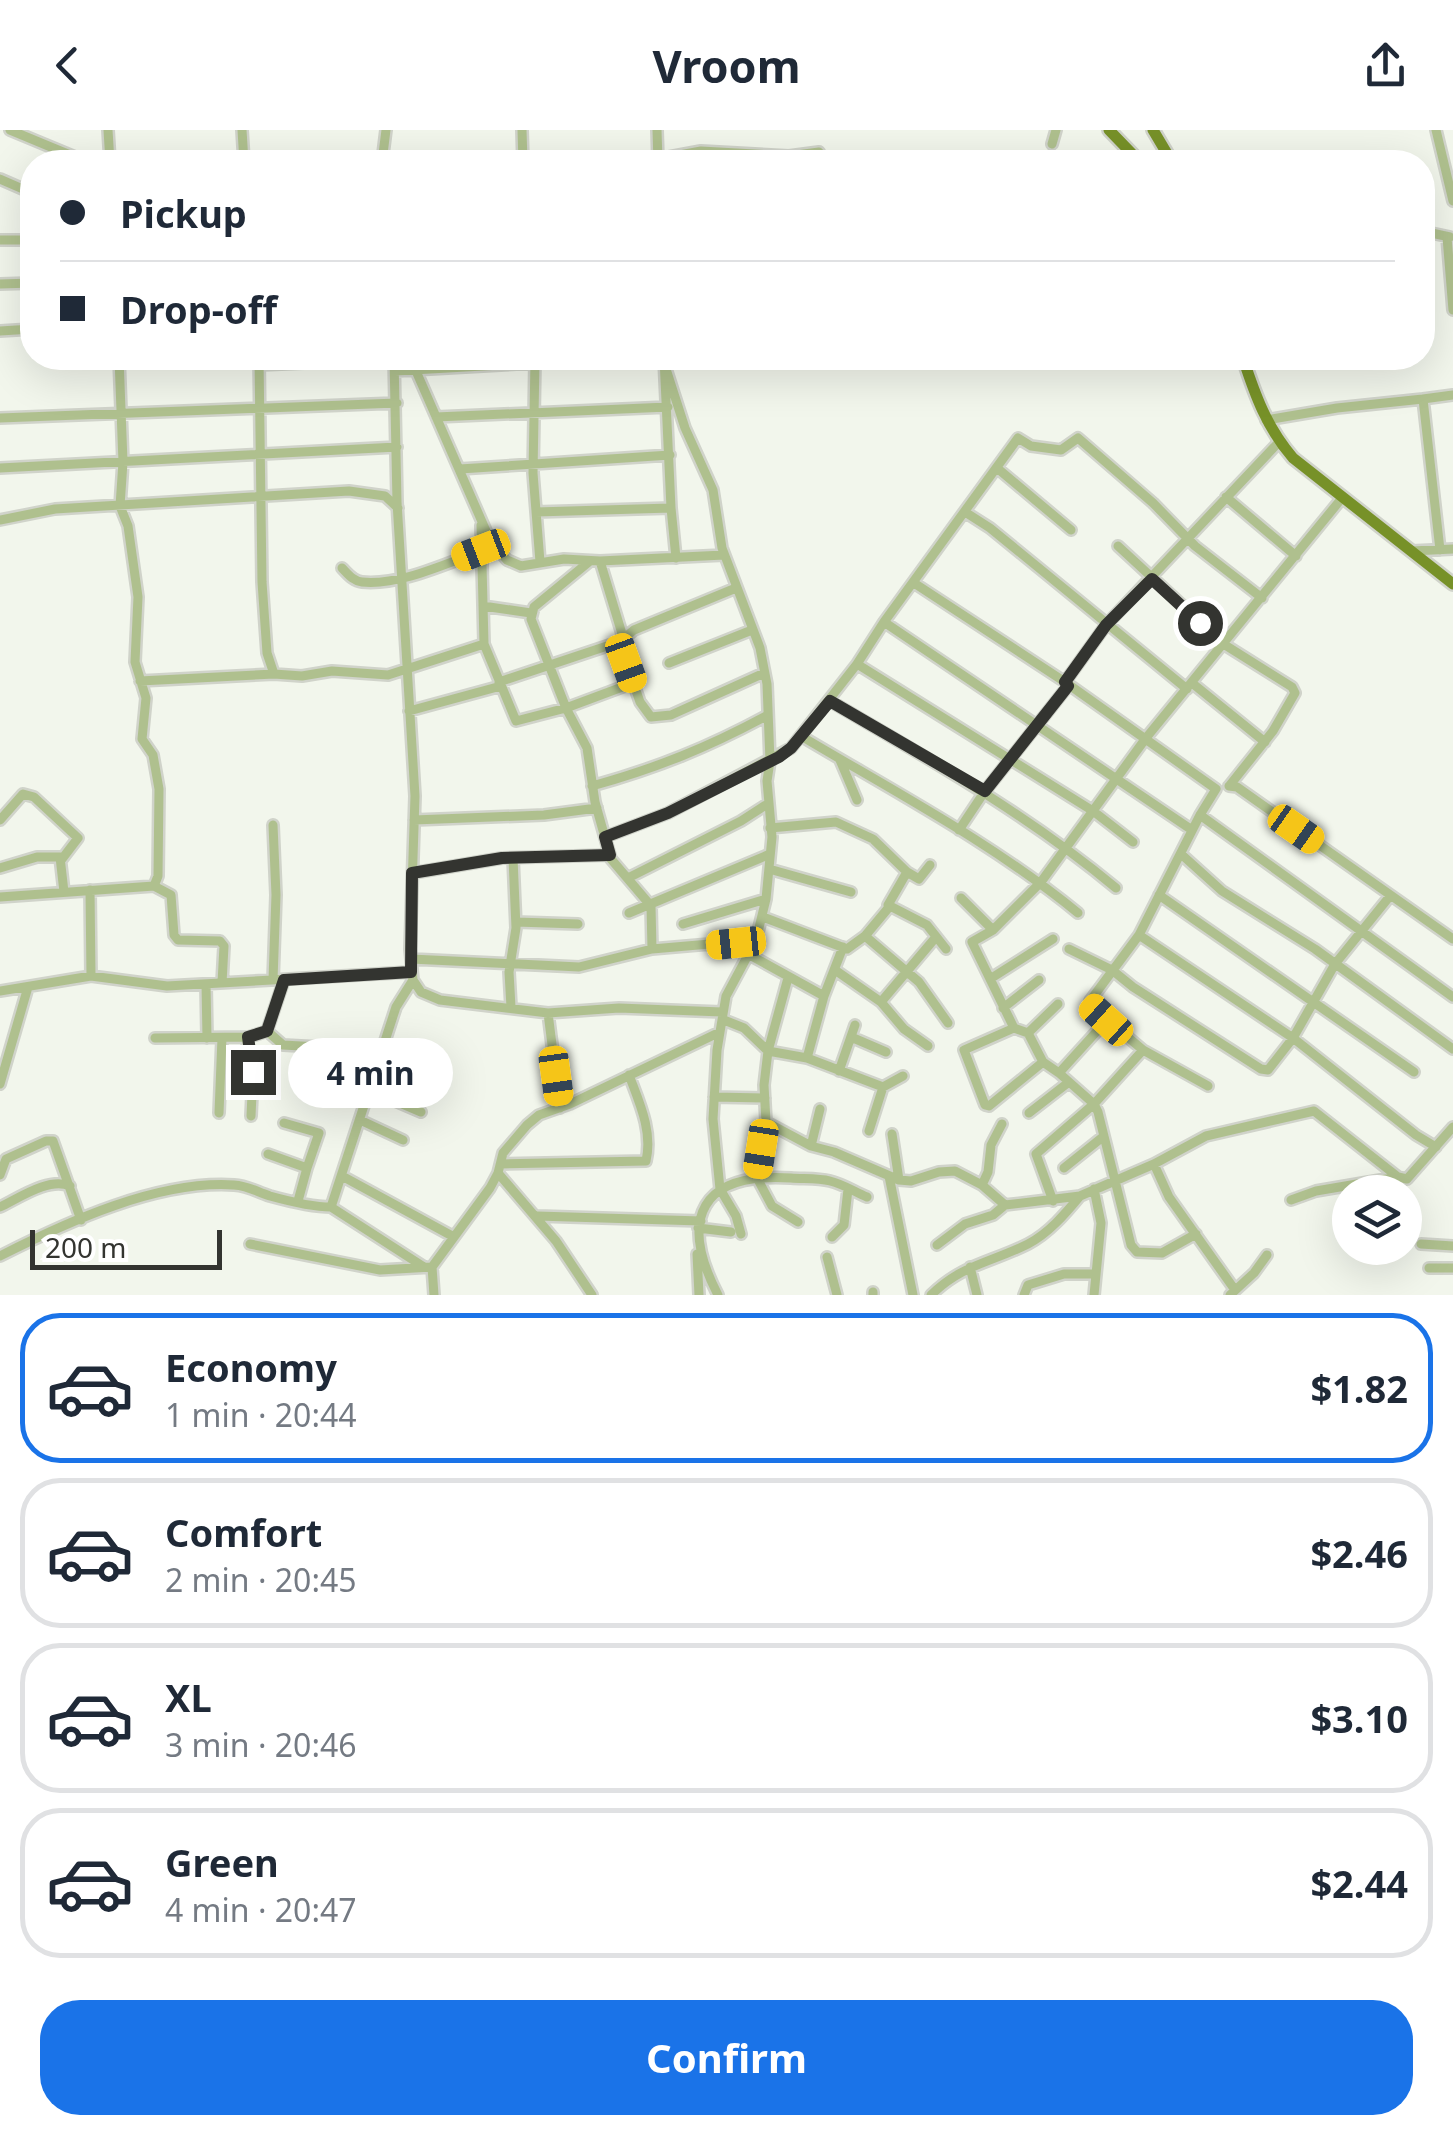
<!DOCTYPE html>
<meta charset="utf-8">
<style>
:root{--surface:#fff;--page:#f2f2f3;--text:#1f2937;--muted:#747a83;--line:#e0e1e3;--accent:#1a73e8}
body{margin:0;font-family:"Noto Sans",sans-serif;background:var(--page);color:var(--text);height:100vh;display:flex;flex-direction:column;font-size:38px;white-space:nowrap}
*{box-sizing:border-box;margin:0}
p{font-size:32px;color:var(--muted)}
.icon{flex:none;width:55px;height:55px;fill:none;stroke:currentColor;stroke-width:2;stroke-linecap:round;stroke-linejoin:round}
.map{position:relative;height:1165px;overflow:hidden}
.details{display:flex;flex-direction:column;background:var(--surface);flex:1}
.details>*{flex:none}
.hud{position:absolute;left:20px;top:20px;width:1415px;height:220px;border-radius:40px;box-shadow:0 10px 40px #0002;display:grid;align-content:center;height:220px;padding:0 40px;background:var(--surface)}
.fabs{position:absolute;left:1332px;top:1045px;display:grid;gap:20px}
.fabs a{display:grid;place-items:center;width:90px;height:90px;border-radius:50%;background:var(--surface);box-shadow:0 10px 40px #0002;font-size:50px}
.scale{position:absolute;left:30px;bottom:25px;width:192px;box-sizing:border-box;padding-left:10px;border:5px solid #333430;border-top:0;font-size:28px;line-height:35px;white-space:nowrap;color:#333430;-webkit-text-stroke:8px #fff;paint-order:stroke}
.end{position:absolute;width:45px;height:45px;margin:-22px;border:12px solid #333430;background:#fff;box-shadow:0 0 0 5px #fff}
.from{border-radius:50%}
.bubble{position:absolute;height:70px;border-radius:35px;background:var(--surface);box-shadow:0 10px 40px #0002;font-size:32px;font-weight:700;line-height:70px;text-align:center}
.car{position:absolute;width:30px;height:60px;margin:-30px -15px;border-radius:12px;box-shadow:0 0 8px 2px #0007;background:linear-gradient(#f5c518 24%,#345 0 40%,#f5c518 0 76%,#345 0 86%,#f5c518 0)}
.hud b{display:flex;align-items:center;gap:35px;height:95px;font-size:38px}
.hud b+b{border-top:2px solid var(--line)}
.hud i{width:25px;height:25px;background:var(--text)}
ul{padding:18px 0 0;list-style:none}
li{display:flex;align-items:center;gap:30px;height:150px;margin:0 20px 15px;padding:0 20px;border:5px solid var(--line);border-radius:40px}
li div{flex:1}
li b{display:block;font-size:38px}
li em{font-style:normal;font-weight:700}
li.selected{border-color:var(--accent)}
li>.icon{width:90px;height:90px;stroke-width:1.5}
.button{display:flex;gap:20px;margin-top:auto;padding:20px 40px}
.button a{flex:1;height:115px;border-radius:40px;background:var(--accent);color:#fff;font-size:40px;font-weight:700;line-height:115px;text-align:center}
header{display:flex;justify-content:space-between;align-items:center;height:130px;padding:0 40px;background:var(--surface);font-size:45px;font-weight:700}
.map>svg:first-child{display:block}
</style>
<header><svg class="icon" aria-label="back" viewBox="0 0 24 24"><path d="M15 5l-7 7 7 7"/></svg>Vroom<svg class="icon" aria-label="share" viewBox="0 0 24 24"><path d="M12 15V3M7 8l5-5 5 5M5 13v7h14v-7"/></svg></header>
<div class="map">
<svg width="1453" height="1165" viewBox="0 0 1453 1165">
<rect width="100%" height="100%" fill="#f2f6ec"/>
<g fill="none" stroke-linecap="round" stroke-linejoin="round">
<g stroke="#d0d3ca" stroke-width="14">
<path id="minor" d="M10,0L87,32
M108,0L110,32
M242,0L244,32
M522,0L523,32
M657,0L658,32
M1436,0L1453,71
M1052,14L1056,0
M382,32L386,0
M522,32L658,29L701,21L789,26L819,22
M0,49L32,63
M1422,101L1450,107
M1447,107L1453,180
M0,110H32
M0,154L32,153
M0,201L32,199
M259,228L262,452L267,523L274,544L302,546L332,541L388,545L484,514
M394,228L397,372L415,666L410,819L413,850L421,862L440,870L548,883L619,878L722,882
M535,230L533,343L540,432
M259,235L394,229
M665,236L685,298L713,360L722,418L760,518L767,554L770,631L767,651L772,707L766,769L756,810L726,866L717,920L713,989L720,1059L736,1086L741,1104
M395,241L622,228
M416,241L490,410L507,430L521,436L564,429L600,431L724,425
M436,287L668,277
M0,288L397,273
M1266,290L1337,278L1423,269
M0,338L397,317
M997,338L1071,400
M460,339L670,325
M1226,367L1296,426
M671,378L676,428
M536,382L671,378L664,228
M965,382L990,398L1187,559
M0,390L55,379L349,361L385,366L398,378
M481,395L484,514L516,591L566,578L633,553
M1118,416L1225,515L1292,557L1295,563L1273,601L1230,655
M1440,420L1423,269L1453,265
M1412,421L1453,419
M590,431L534,477L531,489L566,578L587,618L595,672L611,729L651,776L652,819
M600,431L623,507
M342,438C348,444 353,451 362,452C399,456 447,433 481,421
M914,453L1065,552L1216,659L1200,685L1139,805L1090,871L1091,876L1143,920L1208,956
M483,476L531,483
M884,492L1192,700
M619,512L640,572L651,587L671,585L764,543
M669,533L752,500
M857,534L1093,681L1133,712
M140,551L274,544
M499,552L619,512L634,500L736,458
M1065,552L1106,495L1279,312
M1192,553L1265,612
M830,571C929,629 1027,684 1116,758
M409,581L501,556
M801,606C895,662 994,714 1078,783
M840,630L857,670
M592,656C657,638 709,617 768,585
M1229,656L1237,657L1453,809
M1200,685L1453,867
M0,690L23,664L34,667L78,708L62,729
M414,690L544,685L597,678
M273,695L276,765L273,850
M770,698L836,692L873,709L907,742L888,775
M959,700L985,661L1068,556
M605,707L668,683L791,618L857,534L884,492L1018,308L1031,316L1061,320L1078,308L1153,373L1195,416L1262,468
M1181,724L1222,761L1315,819L1453,919
M0,738L37,727H60L64,762
M769,739L851,762
M907,742L919,749L930,735
M413,743L502,728L610,725
M630,747L741,691L769,673
M154,756L171,765L174,805L178,810L220,811L224,816L222,853
M90,760L91,846
M1159,765L1414,942
M0,767L154,756L158,746L159,659L153,625L142,609L146,568L135,532L138,467L128,396L120,376L123,332L119,228
M961,768L993,800
M629,783L770,724
M763,787L847,819L865,806L890,776L927,795L946,819
M516,792L578,794
M683,794L766,769
M1139,805L1293,908L1416,1005L1436,1017
M865,806L919,852L948,893
M1069,819L1112,840L1133,857L1261,939L1268,940L1293,908L1335,834L1390,766
M748,824L824,866
M411,829L579,837L652,819L756,810
M835,840L881,872L904,899L928,916
M788,848L768,921L764,955L766,992L811,1016L834,1022L899,1050L911,1051L939,1042L955,1041L982,1055L1005,1075L1080,1066L1154,1034L1206,1006L1314,981L1398,1047L1407,1049L1453,997
M990,849L1053,809
M206,854L207,908
M0,861L91,846L167,856L411,842
M881,872L936,807
M1058,874L1028,903L1043,932L1059,943
M511,877L509,842L516,798L513,728
M1003,878L1039,850
M548,883L560,978
M724,890L744,898L768,921L807,928L883,957
M1107,890L1059,943L1094,974L1098,982L1131,1115L1137,1122L1162,1123L1196,1104
M1014,898L972,812L993,800L1041,752L1146,608L1342,368
M267,901L283,915L319,917
M1028,903L1014,898L964,920L985,975L989,976L1043,932
M851,907L886,922
M155,908L249,907
M807,928L824,866L843,817
M839,941L855,895
M0,954L28,857
M370,960L421,982
M714,967L765,968
M219,983L222,908
M1029,983L1069,952
M251,986L253,942L247,912L249,907L267,901L284,850
M360,990L403,1010
M766,992L756,1046L772,1076L798,1092
M284,993L319,1003L307,1038
M869,1001L883,957L903,946
M892,1004L899,1050
M811,1016L820,979
M268,1024L307,1038L298,1071
M501,1034L646,1031C653,1001 639,972 629,945
M1154,1034L1169,1067L1235,1160
M1064,1038L1104,1006
M498,1043L556,1111L592,1165
M0,1045L6,1029L46,1011H53L81,1090
M342,1046L454,1107
M889,1046L913,1165
M982,1055L988,1042L991,1015L1002,994
M1291,1070L1316,1061L1398,1047
M1053,1071L1036,1024L1094,974L1143,920
M0,1077C19,1068 49,1047 70,1056
M331,1077L424,1137
M537,1086L701,1091
M698,1098L731,1102
M832,1107L844,1095L848,1059
M250,1114L380,1140L432,1137L490,1058L498,1043L503,1023L527,995L539,985L570,974L720,902
M1421,1114L1453,1116
M937,1115L965,1094L993,1085L1005,1075
M697,1124L699,1165
M0,1126C67,1092 158,1050 234,1055C249,1056 257,1062 270,1066C288,1071 313,1077 331,1077L396,877L413,850
M827,1127L837,1165
M432,1137L434,1165
M970,1137L977,1165
M1429,1138H1453
M873,1162V1165
M718,1165C678,1088 701,1042 791,1048C803,1049 818,1048 830,1051C843,1054 855,1062 867,1067
M931,1165C963,1134 990,1133 1028,1114C1049,1103 1065,1084 1080,1066
M1024,1165L1028,1155L1064,1144H1094
M1094,1165L1101,1093L1094,1059
M1230,1165L1254,1143L1267,1125"/>
</g>
<g stroke="#d0d3ca" stroke-width="16">
<path id="major" d="M1109,0L1140,32
M1153,0L1172,32
M1243,228C1255,265 1267,298 1293,328L1453,454"/>
</g>
<use href="#minor" stroke="#afc08e" stroke-width="9"/>
<use href="#major" stroke="#779128" stroke-width="11"/>
</g>
<g fill="none" stroke-linecap="round" stroke-linejoin="round">
<path stroke="#333430" stroke-width="12" d="M253,942L248,907L267,901L284,850L411,842L412,743L502,728L610,725L605,707L668,683L779,627L791,618L830,571L985,661L1068,556L1065,552L1106,495L1152,449L1200,493"/>
</g>
</svg>
<div class="fabs">
<a><svg class="icon" aria-label="layers" viewBox="0 0 24 24"><path d="M12 4l9 5-9 5-9-5zM3 14l9 5 9-5"/></svg></a>
</div>
<div class="scale">200 m</div>
<i class="end from" style="left:1200px;top:493px"></i>
<i class="end" style="left:253px;top:942px"></i>
<div class="bubble" style="left:288px;top:908px;width:165px">4 min</div>
<i class="car" style="left:481px;top:420px;rotate:249deg"></i>
<i class="car" style="left:626px;top:533px;rotate:160deg"></i>
<i class="car" style="left:1296px;top:699px;rotate:125deg"></i>
<i class="car" style="left:736px;top:813px;rotate:264deg"></i>
<i class="car" style="left:1106px;top:890px;rotate:312deg"></i>
<i class="car" style="left:556px;top:946px;rotate:172deg"></i>
<i class="car" style="left:761px;top:1019px;rotate:189deg"></i>
<div class="hud">
<b><i class="from"></i>Pickup</b>
<b><i></i>Drop-off</b>
</div>
</div>
<section class="details">
<ul>
<li class="selected"><svg class="icon" aria-label="car" viewBox="0 0 24 24"><path d="M5 17H2v-5l4-1 3-4h7l3 4 3 1v5h-3M9 17h6M6 11h13"/><circle cx="7" cy="17" r="2"/><circle cx="17" cy="17" r="2"/></svg><div><b>Economy</b><p>1 min · 20:44</p></div><em>$1.82</em></li>
<li><svg class="icon" aria-label="car" viewBox="0 0 24 24"><path d="M5 17H2v-5l4-1 3-4h7l3 4 3 1v5h-3M9 17h6M6 11h13"/><circle cx="7" cy="17" r="2"/><circle cx="17" cy="17" r="2"/></svg><div><b>Comfort</b><p>2 min · 20:45</p></div><em>$2.46</em></li>
<li><svg class="icon" aria-label="car" viewBox="0 0 24 24"><path d="M5 17H2v-5l4-1 3-4h7l3 4 3 1v5h-3M9 17h6M6 11h13"/><circle cx="7" cy="17" r="2"/><circle cx="17" cy="17" r="2"/></svg><div><b>XL</b><p>3 min · 20:46</p></div><em>$3.10</em></li>
<li><svg class="icon" aria-label="car" viewBox="0 0 24 24"><path d="M5 17H2v-5l4-1 3-4h7l3 4 3 1v5h-3M9 17h6M6 11h13"/><circle cx="7" cy="17" r="2"/><circle cx="17" cy="17" r="2"/></svg><div><b>Green</b><p>4 min · 20:47</p></div><em>$2.44</em></li>
</ul>
<div class="button"><a>Confirm</a></div>
</section>
